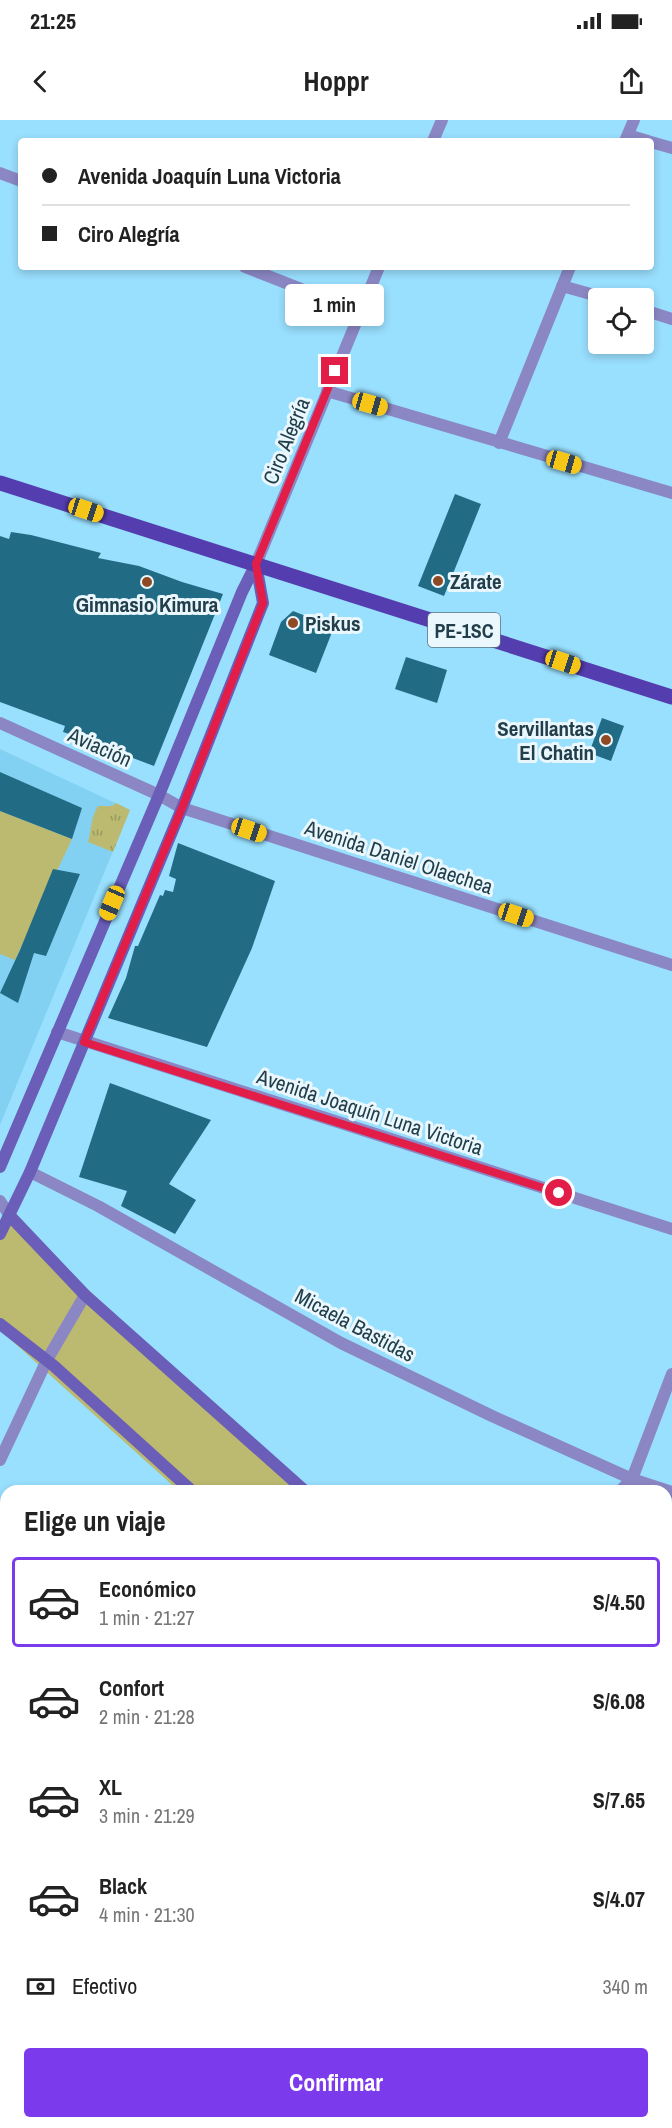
<!DOCTYPE html>
<html lang="es">
<meta charset="utf-8">
<style>
:root{--surface:#fff;--page:#f2f2f2;--text:#222;--muted:#767676;--line:#e0e0e0;--accent:#7c3aed}
body{margin:0;font-family:"Archivo Narrow",sans-serif;background:var(--page);color:var(--text);height:100vh;display:flex;flex-direction:column;font-size:22px;white-space:nowrap}
*{box-sizing:border-box;margin:0}
p{font-size:20px;color:var(--muted)}
.icon{flex:none;width:33px;height:33px;fill:none;stroke:currentColor;stroke-width:2;stroke-linecap:round;stroke-linejoin:round}
.map{position:relative;flex:1;overflow:hidden}
.drawer{position:absolute;left:0px;top:1365px;width:672px;height:644px;display:flex;flex-direction:column;background:var(--surface);border-radius:18px 18px 0 0;box-shadow:0 3px 9px #0003}
.drawer>*{flex:none}
.guide{position:absolute;left:18px;top:18px;width:636px;height:132px;border-radius:6px;box-shadow:0 3px 9px #0003;display:grid;align-content:center;height:132px;padding:0 24px;background:var(--surface)}
.buttons{position:absolute;left:588px;top:168px;display:grid;gap:12px}
.buttons a{display:grid;place-items:center;width:66px;height:66px;border-radius:6px;background:var(--surface);box-shadow:0 3px 9px #0003;font-size:30px}
.end{position:absolute;width:27px;height:27px;margin:-14px;border:8px solid #e11d48;background:#fff;box-shadow:0 0 0 3px #fff}
.from{border-radius:50%}
.bubble{position:absolute;height:42px;border-radius:6px;background:var(--surface);box-shadow:0 3px 9px #0003;font-size:20px;font-weight:800;line-height:42px;text-align:center}
.car{position:absolute;width:18px;height:36px;margin:-18px -9px;border-radius:8px;box-shadow:0 0 4px 2px #0007;background:linear-gradient(#f5c518 24%,#345 0 40%,#f5c518 0 76%,#345 0 86%,#f5c518 0)}
.guide b{display:flex;align-items:center;gap:21px;height:57px;font-size:22px}
.guide b+b{border-top:2px solid var(--line)}
.guide i{width:15px;height:15px;background:var(--text)}
ul{padding:0;list-style:none}
li{display:flex;align-items:center;gap:18px;height:90px;margin:0 12px 9px;padding:0 12px;border:3px solid transparent;border-radius:6px}
li div{flex:1}
li b{display:block;font-size:22px}
li em{font-style:normal;font-weight:800}
li.selected{border-color:var(--accent)}
li>.icon{width:54px;height:54px;stroke-width:1.5}
h2{padding:0 24px;font-size:27px;line-height:72px}
.pay{display:flex;align-items:center;gap:15px;height:66px;padding:0 24px;font-size:22px}
.pay p{margin-inline-start:auto}
.primary-button{display:flex;gap:12px;margin-top:auto;padding:12px 24px}
.primary-button a{flex:1;height:69px;border-radius:6px;background:var(--accent);color:#fff;font-size:24px;font-weight:800;line-height:69px;text-align:center}
.status{display:flex;justify-content:space-between;align-items:center;height:42px;padding:0 30px;background:var(--surface);direction:ltr}
.status svg{height:16px;fill:currentColor}
header{display:flex;justify-content:space-between;align-items:center;height:78px;padding:0 24px;background:var(--surface);font-size:27px;font-weight:800}
.map>svg:first-child{display:block}
</style>
<div class="status"><b>21:25</b><svg viewBox="0 0 49 12"><path d="M0 12V9h3v3zM5 12V6h3v6zM10 12V3h3v9zM15 12V0h3v12zM26 1h20v11H26zM47 4h2v5h-2z"/></svg></div>
<header><svg class="icon" aria-label="back" viewBox="0 0 24 24"><path d="M15 5l-7 7 7 7"/></svg>Hoppr<svg class="icon" aria-label="share" viewBox="0 0 24 24"><path d="M12 15V3M7 8l5-5 5 5M5 13v7h14v-7"/></svg></header>
<div class="map">
<svg width="672" height="2008" viewBox="0 0 672 2008">
<defs>
<pattern id="grass-tufts" width="24" height="20" patternUnits="userSpaceOnUse" patternTransform="scale(1.5)"><rect width="24" height="20" fill="#bcba70"/><path d="M3 7l-1-3M5 7V3M7 7l1-3M15 17l-1-3M17 17v-4M19 17l1-3" fill="none" stroke="#98995e"/></pattern>
</defs>
<rect width="100%" height="100%" fill="#99dffe"/>
<path fill="#83d1f2" d="M0,629L130,690L0,1005Z"/>
<path fill="url(#grass-tufts)" d="M116,683L130,690L113,732L88,722C92,707 90,700 98,686H112Z"/>
<path fill="#bcba70" d="M0,691L72,719L15,840L0,834Z
M10,1096L302,1371H179L0,1210V1114Z
M666,1715L672,1721V1816L666,1810Z"/>
<path fill="#226b85" d="M455,374L481,384L444,476L418,466Z
M11,412L31,415L101,433L98,438L139,446L182,462L223,474L154,646L109,629L110,627L63,612L65,606L0,582V416L9,419Z
M293,491L334,507L316,553L269,535L281,502Z
M406,537L447,550L437,583L395,569Z
M602,598L624,606L611,641L589,633Z
M0,652L82,688L72,719L0,691Z
M178,723L275,761L252,828L207,927L108,898L126,858L135,826H138L160,775L163,776L165,770L173,772L176,759L169,756Z
M53,749L80,754L46,836L34,833L18,883L0,873L20,830Z
M110,963L211,1000L169,1064L196,1080L175,1114L121,1086L127,1071L79,1057Z"/>
<g fill="none" stroke-linecap="round" stroke-linejoin="round">
<path stroke="#8b87c4" stroke-width="12" d="M628,15L648,21
M433,21L442,0
M625,21L634,0
M651,22L672,28
M0,53L21,61
M245,147L360,192
M562,166L605,178
M644,190L672,199
M327,271L672,373
M499,323L570,147
M256,444L379,147
M0,603L159,675L182,688L672,845
M57,912L672,1109
M30,1052L98,1086L341,1223L492,1296L632,1359L672,1372
M0,1081L10,1096
M0,1340L47,1240L85,1175
M620,1371L632,1359L672,1254
M0,1490L6,1495
M0,1878L6,1883
M0,1963L6,1956
M133,2002L139,2008
M544,2002L550,2008
M669,2008L672,2005"/>
<path stroke="#6a5eb8" stroke-width="12" d="M0,1047L159,675L242,472L256,444
M10,1096L85,1175L305,1371
M0,1114L30,1052L182,688L263,483L256,444
M0,1204L54,1246L192,1371
M666,1705L672,1711
M666,1811L672,1816"/>
<path stroke="#543daf" stroke-width="15" d="M0,363L672,577"/>
</g>
<g fill="none" stroke-linecap="round" stroke-linejoin="round">
<path stroke="#e11d48" stroke-width="8" d="M335,251L256,444L263,483L182,688L84,922L559,1073"/>
</g>
<g fill="#8f4923" stroke="#eaf7fd" stroke-width="2">
<circle cx="438" cy="461" r="6"/>
<circle cx="147" cy="462" r="6"/>
<circle cx="293" cy="503" r="6"/>
<circle cx="606" cy="620" r="6"/>
</g>
<g text-anchor="middle" dominant-baseline="central" stroke-width="6" stroke-linejoin="round" paint-order="stroke">
<rect fill="#eaf7fd" stroke="#5d7680" stroke-width="1.5" x="428" y="493" width="72" height="34" rx="4.5"/>
<g font-size="20" font-weight="bold" fill="#213e4a">
<text x="464" y="510">PE-1SC</text>
</g>
<g font-size="21" fill="#213e4a" stroke="#eaf7fd">
<text transform="translate(286 321) rotate(-68)">Ciro Alegría</text>
<text transform="translate(100 627) rotate(24)">Aviación</text>
<text transform="translate(399 737) rotate(18)">Avenida Daniel Olaechea</text>
<text transform="translate(370 992) rotate(18)">Avenida Joaquín Luna Victoria</text>
<text transform="translate(355 1205) rotate(28)">Micaela Bastidas</text>
</g>
<g font-size="21" font-weight="bold" fill="#213e4a" stroke="#eaf7fd" text-anchor="start">
<text x="450" y="461">Zárate</text>
<text x="147" y="484" text-anchor="middle">Gimnasio Kimura</text>
<text x="305" y="503">Piskus</text>
<text x="594" y="608" text-anchor="end">Servillantas<tspan x="594" dy="24">El Chatin</tspan></text>
</g>
</g>
</svg>
<div class="buttons">
<a><svg class="icon" aria-label="locate" viewBox="0 0 24 24"><circle cx="12" cy="12" r="6"/><path d="M12 2v4M12 18v4M2 12h4M18 12h4"/></svg></a>
</div>
<i class="end from" style="left:559px;top:1073px"></i>
<i class="end" style="left:335px;top:251px"></i>
<div class="bubble" style="left:285px;top:164px;width:99px">1 min</div>
<i class="car" style="left:370px;top:284px;rotate:106deg"></i>
<i class="car" style="left:564px;top:342px;rotate:106deg"></i>
<i class="car" style="left:86px;top:390px;rotate:108deg"></i>
<i class="car" style="left:563px;top:542px;rotate:108deg"></i>
<i class="car" style="left:249px;top:710px;rotate:108deg"></i>
<i class="car" style="left:112px;top:783px;rotate:203deg"></i>
<i class="car" style="left:516px;top:795px;rotate:108deg"></i>
<div class="guide">
<b><i class="from"></i>Avenida Joaquín Luna Victoria</b>
<b><i></i>Ciro Alegría</b>
</div>
<section class="drawer">
<h2>Elige un viaje</h2>
<ul>
<li class="selected"><svg class="icon" aria-label="car" viewBox="0 0 24 24"><path d="M5 17H2v-5l4-1 3-4h7l3 4 3 1v5h-3M9 17h6M6 11h13"/><circle cx="7" cy="17" r="2"/><circle cx="17" cy="17" r="2"/></svg><div><b>Económico</b><p>1 min · 21:27</p></div><em>S/4.50</em></li>
<li><svg class="icon" aria-label="car" viewBox="0 0 24 24"><path d="M5 17H2v-5l4-1 3-4h7l3 4 3 1v5h-3M9 17h6M6 11h13"/><circle cx="7" cy="17" r="2"/><circle cx="17" cy="17" r="2"/></svg><div><b>Confort</b><p>2 min · 21:28</p></div><em>S/6.08</em></li>
<li><svg class="icon" aria-label="car" viewBox="0 0 24 24"><path d="M5 17H2v-5l4-1 3-4h7l3 4 3 1v5h-3M9 17h6M6 11h13"/><circle cx="7" cy="17" r="2"/><circle cx="17" cy="17" r="2"/></svg><div><b>XL</b><p>3 min · 21:29</p></div><em>S/7.65</em></li>
<li><svg class="icon" aria-label="car" viewBox="0 0 24 24"><path d="M5 17H2v-5l4-1 3-4h7l3 4 3 1v5h-3M9 17h6M6 11h13"/><circle cx="7" cy="17" r="2"/><circle cx="17" cy="17" r="2"/></svg><div><b>Black</b><p>4 min · 21:30</p></div><em>S/4.07</em></li>
</ul>
<div class="pay"><svg class="icon" aria-label="cash" viewBox="0 0 24 24"><path d="M3 7h18v10H3z"/><circle cx="12" cy="12" r="2"/></svg>Efectivo<p>340 m</p></div>
<div class="primary-button"><a>Confirmar</a></div>
</section>
</div>
